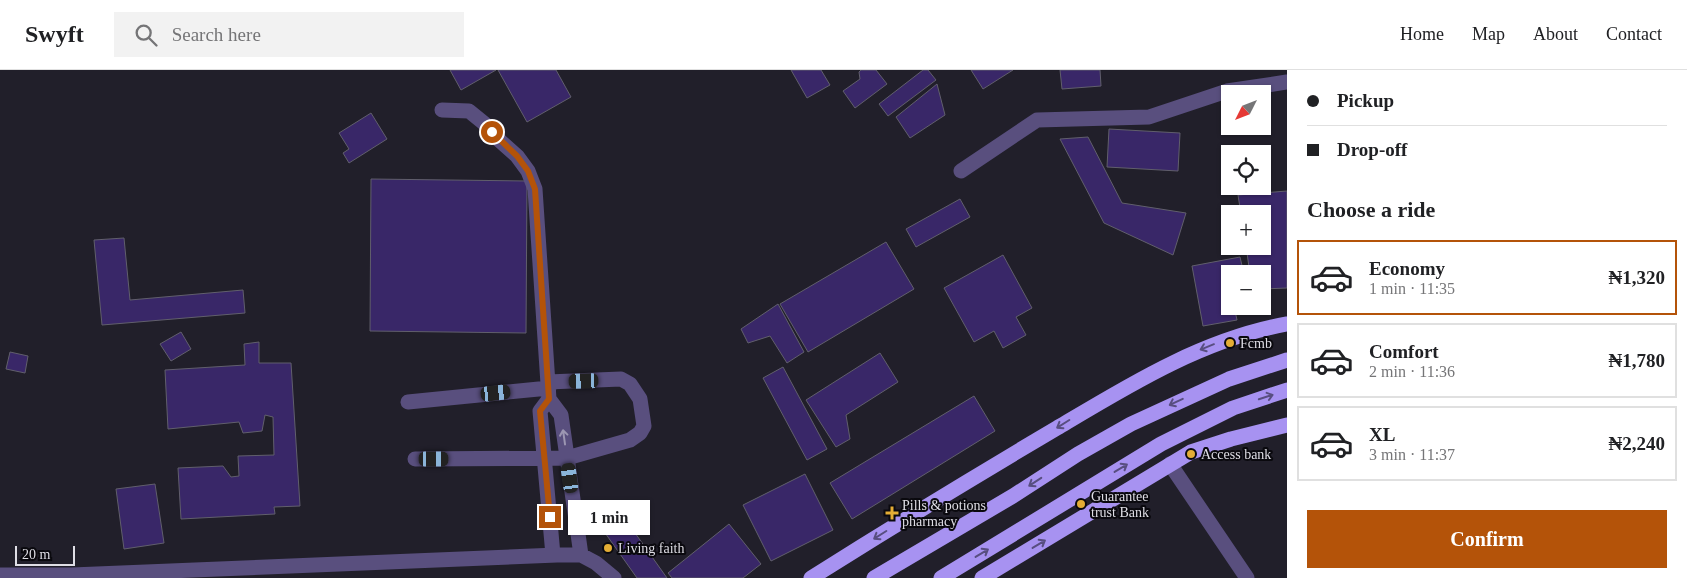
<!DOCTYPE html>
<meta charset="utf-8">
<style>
:root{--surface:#fff;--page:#f2f2f2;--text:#202124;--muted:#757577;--line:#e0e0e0;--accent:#b45309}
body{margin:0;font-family:Georgia,serif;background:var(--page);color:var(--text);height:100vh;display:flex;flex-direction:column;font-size:19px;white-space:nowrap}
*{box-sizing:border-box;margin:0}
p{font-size:16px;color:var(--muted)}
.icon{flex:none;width:28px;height:28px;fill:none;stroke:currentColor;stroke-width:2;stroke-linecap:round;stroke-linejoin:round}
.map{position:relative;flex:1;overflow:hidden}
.panel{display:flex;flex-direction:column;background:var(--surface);width:400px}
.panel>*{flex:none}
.top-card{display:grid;align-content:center;height:110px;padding:0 20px;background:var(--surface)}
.needle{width:32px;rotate:228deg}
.fabs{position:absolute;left:1221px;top:15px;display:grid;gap:10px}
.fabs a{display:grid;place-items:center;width:50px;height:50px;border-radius:0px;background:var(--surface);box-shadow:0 1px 4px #0004;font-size:25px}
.scale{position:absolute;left:15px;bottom:12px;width:60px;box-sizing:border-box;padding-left:5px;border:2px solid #dfdee5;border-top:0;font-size:14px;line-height:18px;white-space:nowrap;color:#dfdee5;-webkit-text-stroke:4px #0a090e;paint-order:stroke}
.end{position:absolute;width:22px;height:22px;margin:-11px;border:6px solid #b45309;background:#fff;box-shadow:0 0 0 2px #fff}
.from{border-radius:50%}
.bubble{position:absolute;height:35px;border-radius:0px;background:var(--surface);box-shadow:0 1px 4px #0004;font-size:16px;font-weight:700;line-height:35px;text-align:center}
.car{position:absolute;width:15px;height:30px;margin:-15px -8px;border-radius:6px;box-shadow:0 0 4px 1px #0007;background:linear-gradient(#222 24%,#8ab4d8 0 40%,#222 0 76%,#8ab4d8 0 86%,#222 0)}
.top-card b{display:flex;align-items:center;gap:18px;height:48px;font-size:19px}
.top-card b+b{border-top:1px solid var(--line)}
.top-card i{width:12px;height:12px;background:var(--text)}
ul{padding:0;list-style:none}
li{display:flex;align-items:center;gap:15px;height:75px;margin:0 10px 8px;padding:0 10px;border:2px solid var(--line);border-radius:0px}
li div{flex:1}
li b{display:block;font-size:19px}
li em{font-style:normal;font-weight:700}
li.selected{border-color:var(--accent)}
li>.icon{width:45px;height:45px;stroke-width:1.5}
h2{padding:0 20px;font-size:22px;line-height:60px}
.action{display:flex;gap:10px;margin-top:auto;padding:10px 20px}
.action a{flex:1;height:58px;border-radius:0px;background:var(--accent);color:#fff;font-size:20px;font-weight:700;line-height:58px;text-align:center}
header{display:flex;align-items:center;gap:30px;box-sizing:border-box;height:70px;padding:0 25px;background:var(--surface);border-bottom:1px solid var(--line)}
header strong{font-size:24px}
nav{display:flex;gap:28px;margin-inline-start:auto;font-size:18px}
.search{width:350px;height:45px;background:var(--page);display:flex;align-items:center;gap:12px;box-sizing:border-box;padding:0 18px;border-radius:0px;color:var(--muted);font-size:19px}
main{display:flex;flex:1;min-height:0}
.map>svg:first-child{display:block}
</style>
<header>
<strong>Swyft</strong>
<div class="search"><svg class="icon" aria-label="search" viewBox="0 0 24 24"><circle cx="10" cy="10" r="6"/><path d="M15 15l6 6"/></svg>Search here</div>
<nav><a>Home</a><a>Map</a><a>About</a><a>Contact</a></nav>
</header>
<main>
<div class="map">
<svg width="1287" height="508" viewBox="0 0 1287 508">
<rect width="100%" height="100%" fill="#211f2a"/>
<path fill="#392768" stroke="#615f6c" d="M450,0H496L461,20Z
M498,0H556L571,27L527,52Z
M791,0H821L830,15L807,28Z
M861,0H876L887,14L855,38L843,21L860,9L859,2Z
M923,0H928L936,10L888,46L879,34Z
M971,0H1013L983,19Z
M1060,0H1100L1101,16L1062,19Z
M937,14L945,45L910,68L896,47Z
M371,43L387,69L349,93L343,83L349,79L339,63Z
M1109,59L1180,63L1178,101L1107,97Z
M1088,67L1122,133L1186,143L1173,185L1104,153L1060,69Z
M371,109L527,111L526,263L370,261Z
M1287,121V218L1262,219V204H1250L1246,176H1262V144H1241L1238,125Z
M960,129L970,147L916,177L906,159Z
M124,168L130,230L243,220L245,243L102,255L94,170Z
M886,172L914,219L808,282L780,234Z
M1003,185L1032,238L1016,247L1026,265L1003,278L994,261L974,272L944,218Z
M1240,187L1244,204H1230V236H1234L1237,250L1203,256L1192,196Z
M778,234L804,282L787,293L770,266L748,273L741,259Z
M181,262L191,279L171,291L160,274Z
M259,272V293H291L300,436L274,437L275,444L181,449L178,398L223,396L231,407L239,406L238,386L274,385L273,347L265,345L262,361L243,363L239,352L168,359L165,300L245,295L244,274Z
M10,282L28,286L25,303L6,299Z
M880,283L898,312L846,345L850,369L836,377L806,330Z
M783,297L827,379L807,390L763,308Z
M974,326L995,361L852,449L830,413Z
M805,404L833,460L771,491L743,435Z
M155,414L164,473L124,479L116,419Z
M623,446L667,508H637L603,460Z
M729,454L761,494L743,508H672L668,503Z"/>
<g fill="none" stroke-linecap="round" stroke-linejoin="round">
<path stroke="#594f7e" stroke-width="15" d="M442,40L469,41L485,54L499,70L517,86L528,101L535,119L549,329
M961,101L1037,50L1149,47L1227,21L1287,12
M408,332L549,318
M415,389L567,388L630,370L640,363L644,356L640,329L630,314L621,309L548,312
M1170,394L1247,508
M553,485L540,341L549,329L561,345L581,485
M0,505H72L557,485H581L596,493L614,508"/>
<path stroke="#a792f1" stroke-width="15" d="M811,508C892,457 974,407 1057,358C1129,315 1203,269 1287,254
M874,508L1013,426L1078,384L1131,354L1229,309L1287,290
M941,508L1161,374L1233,338L1287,320
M982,508L1191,382L1231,369L1287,355"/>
</g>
<defs><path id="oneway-shaft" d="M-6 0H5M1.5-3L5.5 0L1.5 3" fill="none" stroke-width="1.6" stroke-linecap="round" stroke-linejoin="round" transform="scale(1.25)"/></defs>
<g stroke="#584e80">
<use href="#oneway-shaft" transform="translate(1207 277) rotate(158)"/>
<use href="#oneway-shaft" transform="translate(1266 327) rotate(-18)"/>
<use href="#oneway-shaft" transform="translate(1176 332) rotate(155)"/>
<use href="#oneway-shaft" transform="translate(1063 354) rotate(148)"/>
<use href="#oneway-shaft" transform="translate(1121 398) rotate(-31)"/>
<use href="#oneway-shaft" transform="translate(1035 412) rotate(147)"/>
<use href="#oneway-shaft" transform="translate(880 465) rotate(148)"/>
<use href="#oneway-shaft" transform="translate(1039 474) rotate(-31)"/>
<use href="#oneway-shaft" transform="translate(982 483) rotate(-31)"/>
</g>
<use stroke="#9c96b2" href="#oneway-shaft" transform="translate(564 367) rotate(-98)"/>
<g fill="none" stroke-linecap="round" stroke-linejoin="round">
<path stroke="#b45309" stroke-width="6" d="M492,62L517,86L528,101L535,119L549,329L540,341L550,447"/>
</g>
<g fill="#e4ad35" stroke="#0a090e" stroke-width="2">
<circle cx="1230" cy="273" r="5"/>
<circle cx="1191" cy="384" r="5"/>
<circle cx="1081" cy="434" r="5"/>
<path d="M889.5 435.5h5v5h5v5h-5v5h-5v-5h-5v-5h5z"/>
<circle cx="608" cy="478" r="5"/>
</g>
<g text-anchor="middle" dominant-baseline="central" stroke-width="4" stroke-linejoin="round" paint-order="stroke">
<g font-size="14" fill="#dfdee5" stroke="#0a090e" text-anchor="start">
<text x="1240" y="273">Fcmb</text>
<text x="1201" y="384">Access bank</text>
<text x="1091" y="426">Guarantee<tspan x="1091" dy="16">trust Bank</tspan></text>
<text x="902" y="435">Pills &amp; potions<tspan x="902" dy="16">pharmacy</tspan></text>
<text x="618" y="478">Living faith</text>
</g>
</g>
</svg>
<div class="fabs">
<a><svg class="needle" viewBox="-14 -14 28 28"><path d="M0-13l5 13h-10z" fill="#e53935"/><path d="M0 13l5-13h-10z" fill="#757577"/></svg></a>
<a><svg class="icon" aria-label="locate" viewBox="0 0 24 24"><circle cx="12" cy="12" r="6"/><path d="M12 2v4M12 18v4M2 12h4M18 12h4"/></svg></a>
<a>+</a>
<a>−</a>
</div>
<div class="scale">20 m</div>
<i class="end from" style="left:492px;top:62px"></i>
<i class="end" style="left:550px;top:447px"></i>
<div class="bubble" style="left:568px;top:430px;width:82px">1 min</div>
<i class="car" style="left:584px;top:311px;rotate:268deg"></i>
<i class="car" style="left:496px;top:323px;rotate:84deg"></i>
<i class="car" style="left:434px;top:389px;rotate:90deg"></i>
<i class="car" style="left:570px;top:408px;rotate:352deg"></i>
</div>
<section class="panel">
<div class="top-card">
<b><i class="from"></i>Pickup</b>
<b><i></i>Drop-off</b>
</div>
<h2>Choose a ride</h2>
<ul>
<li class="selected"><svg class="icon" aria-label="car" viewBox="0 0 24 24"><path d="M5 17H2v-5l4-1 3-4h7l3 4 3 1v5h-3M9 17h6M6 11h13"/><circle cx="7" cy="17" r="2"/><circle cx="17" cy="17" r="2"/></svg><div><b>Economy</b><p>1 min · 11:35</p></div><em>₦1,320</em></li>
<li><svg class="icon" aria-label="car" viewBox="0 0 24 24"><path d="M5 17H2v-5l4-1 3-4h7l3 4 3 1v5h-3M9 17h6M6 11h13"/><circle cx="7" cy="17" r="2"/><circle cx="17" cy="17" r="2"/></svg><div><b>Comfort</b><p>2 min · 11:36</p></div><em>₦1,780</em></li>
<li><svg class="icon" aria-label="car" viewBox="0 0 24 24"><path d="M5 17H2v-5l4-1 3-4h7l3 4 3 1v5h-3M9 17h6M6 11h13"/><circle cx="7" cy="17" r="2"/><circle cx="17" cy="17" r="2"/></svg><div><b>XL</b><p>3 min · 11:37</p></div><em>₦2,240</em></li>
</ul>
<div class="action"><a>Confirm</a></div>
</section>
</main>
